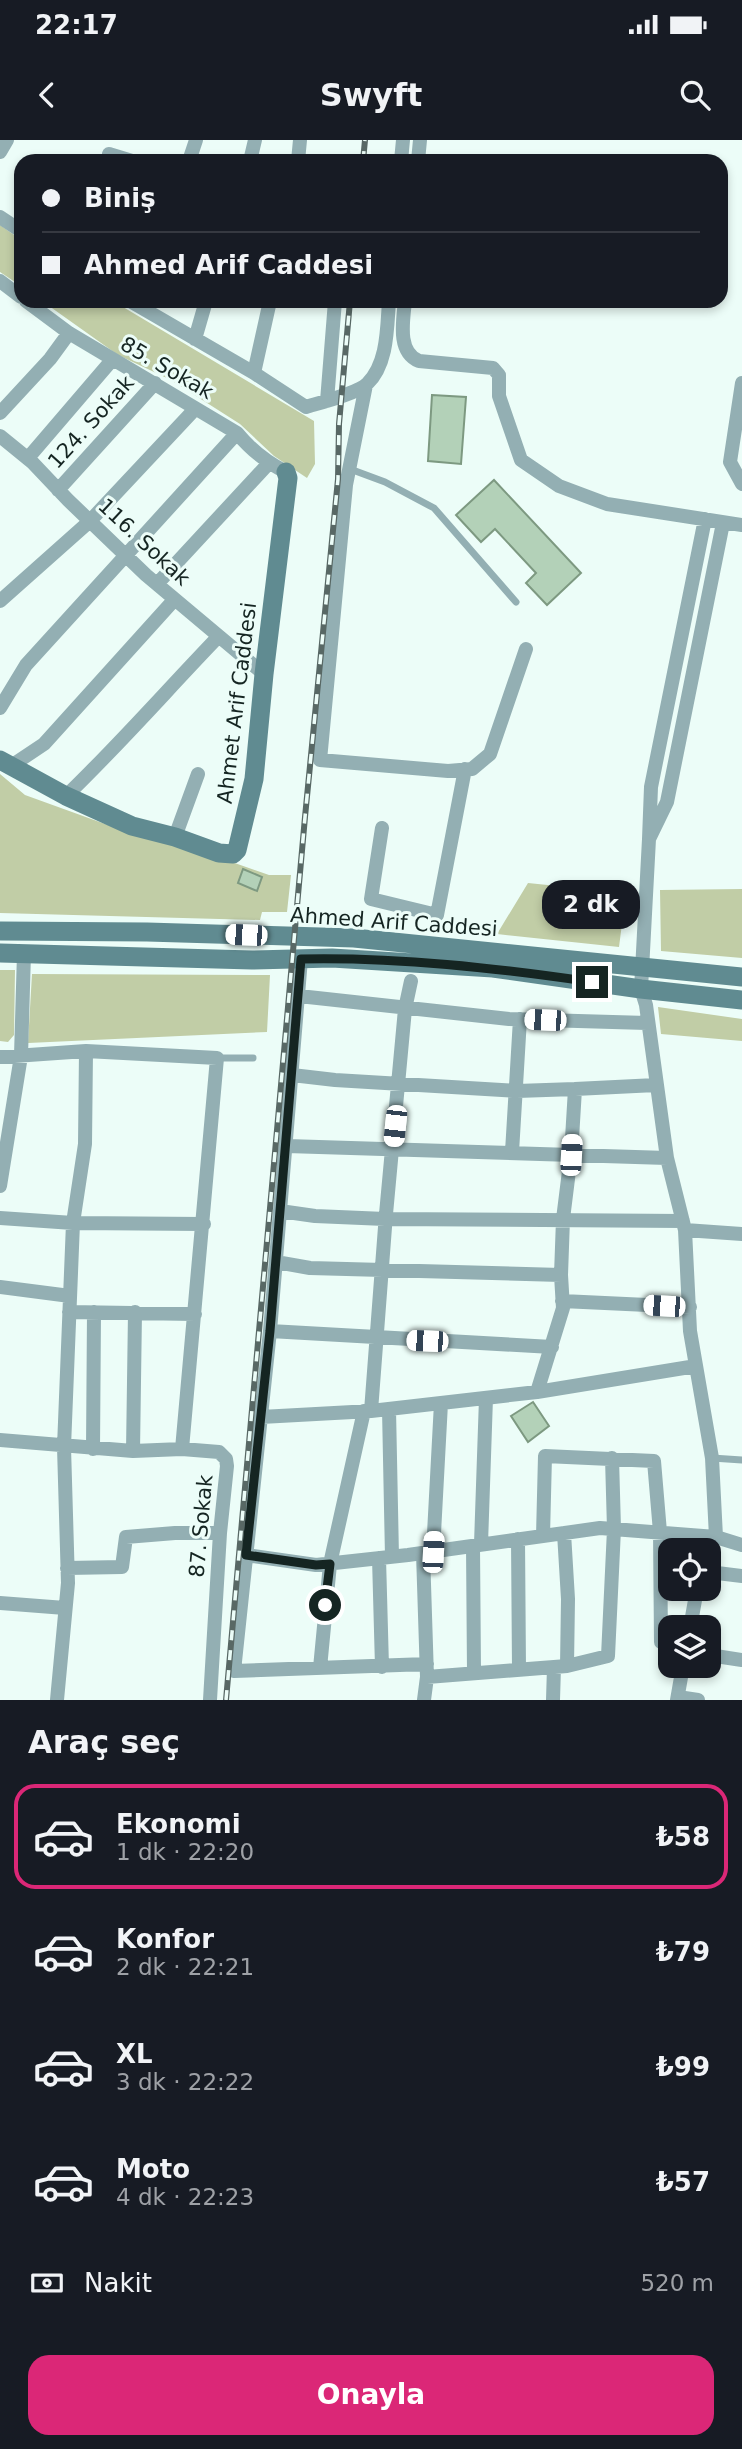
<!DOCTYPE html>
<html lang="tr">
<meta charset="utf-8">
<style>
:root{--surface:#171b24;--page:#20242c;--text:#f1f3f6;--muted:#9ea1a6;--line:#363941;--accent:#db2777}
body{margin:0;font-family:"DejaVu Sans",sans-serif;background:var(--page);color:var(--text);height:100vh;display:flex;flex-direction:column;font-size:26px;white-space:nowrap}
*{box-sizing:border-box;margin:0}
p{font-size:23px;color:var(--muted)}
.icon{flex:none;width:38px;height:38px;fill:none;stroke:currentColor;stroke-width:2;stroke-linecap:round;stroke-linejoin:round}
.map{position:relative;height:1560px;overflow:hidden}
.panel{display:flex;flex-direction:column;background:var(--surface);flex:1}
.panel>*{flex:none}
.banner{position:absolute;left:14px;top:14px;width:714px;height:154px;border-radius:21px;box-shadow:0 4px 10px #0003;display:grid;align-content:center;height:154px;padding:0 28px;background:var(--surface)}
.fabs{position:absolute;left:658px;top:1398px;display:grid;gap:14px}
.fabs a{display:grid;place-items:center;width:63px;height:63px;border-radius:14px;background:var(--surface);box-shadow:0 4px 10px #0003;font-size:35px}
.end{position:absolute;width:32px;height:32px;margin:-16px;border:9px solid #152522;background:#fff;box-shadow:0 0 0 4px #fff}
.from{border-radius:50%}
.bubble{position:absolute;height:49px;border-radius:21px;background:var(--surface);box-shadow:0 4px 10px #0003;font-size:23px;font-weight:800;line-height:49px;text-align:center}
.car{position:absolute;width:21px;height:42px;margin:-21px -10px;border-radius:9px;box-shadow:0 0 5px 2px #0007;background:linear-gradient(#fff 24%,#345 0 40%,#fff 0 76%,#345 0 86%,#fff 0)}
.banner b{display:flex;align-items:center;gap:24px;height:66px;font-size:26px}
.banner b+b{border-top:2px solid var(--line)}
.banner i{width:18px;height:18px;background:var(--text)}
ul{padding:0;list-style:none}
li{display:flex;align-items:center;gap:21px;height:105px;margin:0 14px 10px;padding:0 14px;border:4px solid transparent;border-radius:21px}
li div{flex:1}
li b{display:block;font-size:26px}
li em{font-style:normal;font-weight:800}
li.active{border-color:var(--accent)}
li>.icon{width:63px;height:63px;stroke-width:1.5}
h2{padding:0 28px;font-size:32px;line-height:84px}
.pay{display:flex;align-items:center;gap:18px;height:77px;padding:0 28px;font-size:26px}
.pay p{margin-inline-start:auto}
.primary-button{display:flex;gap:14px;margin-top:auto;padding:14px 28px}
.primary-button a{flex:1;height:80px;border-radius:21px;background:var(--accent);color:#fff;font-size:28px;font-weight:800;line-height:80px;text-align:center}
.status{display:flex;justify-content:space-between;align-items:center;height:49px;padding:0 35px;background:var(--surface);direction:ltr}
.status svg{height:19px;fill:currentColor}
header{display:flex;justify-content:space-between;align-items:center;height:91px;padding:0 28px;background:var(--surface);font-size:32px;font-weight:800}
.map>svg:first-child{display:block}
</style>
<div class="status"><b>22:17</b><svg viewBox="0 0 49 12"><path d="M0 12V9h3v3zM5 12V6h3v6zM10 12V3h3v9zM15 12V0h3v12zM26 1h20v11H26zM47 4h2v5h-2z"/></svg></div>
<header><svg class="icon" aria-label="back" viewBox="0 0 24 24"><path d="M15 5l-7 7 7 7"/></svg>Swyft<svg class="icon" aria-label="search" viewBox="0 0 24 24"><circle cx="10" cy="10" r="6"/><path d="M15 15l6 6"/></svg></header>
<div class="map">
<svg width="742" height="1560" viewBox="0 0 742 1560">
<rect width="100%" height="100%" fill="#ecfdf8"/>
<path fill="#c1cda6" d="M0,85L21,100V146L0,132Z
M42,161H113L314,281L315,324L307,338L274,316L240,284L171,240L118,215Z
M0,634L25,655L130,693L175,702L269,735H291L287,772H262L260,780L0,773Z
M528,743L626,753L619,807L497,794Z
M742,749V818L661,811L660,750Z
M0,830H15L14,895L8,902L0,901Z
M32,834L270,835L267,892L28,903Z
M658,867L742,879V901L661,894Z"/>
<path fill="#b3d1b8" stroke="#7d9981" stroke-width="2" d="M432,255L466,257L461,324L428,321Z
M494,340L581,433L547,465L526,443L536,433L495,389L481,402L456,375Z
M243,729L262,737L257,751L238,743Z
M533,1262L549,1286L528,1302L511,1276Z"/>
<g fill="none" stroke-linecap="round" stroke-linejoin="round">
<path stroke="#93afb3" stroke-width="7" d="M350,329L385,342L434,368L516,462
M217,918H253
M712,1318L742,1320"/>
<path stroke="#93afb3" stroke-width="14" d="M0,12L7,0
M109,14L132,21
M189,21L196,0
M250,21L255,0
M298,21L300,0
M401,21L403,0
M418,21L420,0
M0,77L21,91
M0,141L21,157
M26,161L69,193L237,293C251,310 266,322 286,332
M130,161L254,233L306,267C319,263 358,253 367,244C388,224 387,187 389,161
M405,161C403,181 397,212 419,221L493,228L499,235V256L521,320L559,346L607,364L742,385
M195,199L206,161
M254,233L270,161
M742,243L730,322L742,344
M366,245L346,345L320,620L448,631L472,629L490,614L526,509
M327,261L335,161
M0,273L50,219L69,193
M0,296L32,322L68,360L146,435L264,534
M28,318L112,220
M58,350L155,243
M705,379L651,647L649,699L667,662L723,383
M157,444L269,323
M0,461L90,381L195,269
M0,568L26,525L237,293
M11,626L44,604L174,460
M66,656C119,605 167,550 218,497
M382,688L371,759L437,775L465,629
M175,697L198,634
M649,699L641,849L646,865L667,1018L685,1090L690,1191L712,1318L716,1397
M301,819L270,1191L234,1531L427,1524
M299,856L509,879L647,883
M0,917L86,911L217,918L182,1309
M575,949L656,945
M287,1006L667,1018
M512,1012L520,879
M0,1046L21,916L24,813
M280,1071L315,1076L385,1079L683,1081
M0,1078L73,1083L204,1084
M685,1090L742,1094
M276,1122L310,1128L561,1135
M0,1147L70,1156
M562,1161L690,1167
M69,1172L195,1174
M270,1191L552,1207
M537,1252L696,1226
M389,1269L392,1417
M371,1271L386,1074L405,869L411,841
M261,1277L371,1271L537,1252L563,1168L561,1135L563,1079L571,1015L575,949L517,951L335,940L292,935
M0,1300L133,1311L182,1309L219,1312L226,1319L227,1326L220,1393L210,1560
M93,1309L94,1172
M133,1311L135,1172
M564,1393L568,1459L567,1526
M543,1396L545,1316L654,1321L660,1392L661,1502
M518,1399L519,1530
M481,1404L486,1258
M473,1406L474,1533
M433,1412L441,1263
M423,1413L427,1537L424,1560
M246,1415L316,1425L408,1415L600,1388L716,1397L742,1405
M379,1418L382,1527
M67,1428L122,1427L126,1397L175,1393H220
M709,1432L742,1436
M0,1463L65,1468
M690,1488L697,1449
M709,1515L742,1520
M320,1528L330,1424L364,1271
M427,1537L567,1526L608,1516L614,1389L612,1318
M678,1557L698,1560
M57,1560L68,1443L64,1307L73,1083L85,1004L86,911
M553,1560L554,1527
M677,1560L683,1526"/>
<path stroke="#608b91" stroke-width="19" d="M0,620L66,656L132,686L175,697L219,713L233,714L237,710L254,639L264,534L288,338L286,332
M0,791L147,792L354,798L742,837
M0,813L252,820L332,818L493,828L641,849L742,860"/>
<g stroke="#586865" stroke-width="6">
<path id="rail" d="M363,21L365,0
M226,1560L305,677L338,339L339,284L350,161"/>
</g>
<use href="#rail" stroke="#ecfdf8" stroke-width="3.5" stroke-dasharray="10" stroke-linecap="butt"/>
</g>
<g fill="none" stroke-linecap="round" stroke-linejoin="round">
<path stroke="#152522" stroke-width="9" d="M325,1465L330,1424L316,1425L246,1415L270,1191L301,819C398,817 496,828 592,842"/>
</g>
<g text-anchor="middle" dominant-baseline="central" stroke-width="6" stroke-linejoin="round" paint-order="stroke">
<g font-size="21" fill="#152522" stroke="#ecfdf8">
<text transform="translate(167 228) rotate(30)">85. Sokak</text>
<text transform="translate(91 282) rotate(-48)">124. Sokak</text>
<text transform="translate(144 402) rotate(43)">116. Sokak</text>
<text transform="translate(237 563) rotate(-83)">Ahmet Arif Caddesi</text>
<text transform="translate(394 782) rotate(4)">Ahmed Arif Caddesi</text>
<text transform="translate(201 1386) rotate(-85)">87. Sokak</text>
</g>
</g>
</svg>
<div class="fabs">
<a><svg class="icon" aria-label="locate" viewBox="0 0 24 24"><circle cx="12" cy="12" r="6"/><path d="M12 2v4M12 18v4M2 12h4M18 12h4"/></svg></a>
<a><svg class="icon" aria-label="layers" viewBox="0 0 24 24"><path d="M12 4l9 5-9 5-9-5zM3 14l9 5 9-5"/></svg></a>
</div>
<i class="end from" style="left:325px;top:1465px"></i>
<i class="end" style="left:592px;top:842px"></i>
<div class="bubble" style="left:542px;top:740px;width:98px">2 dk</div>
<i class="car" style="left:246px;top:795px;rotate:272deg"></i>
<i class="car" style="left:545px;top:880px;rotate:272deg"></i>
<i class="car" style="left:395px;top:986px;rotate:186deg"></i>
<i class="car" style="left:571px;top:1015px;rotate:3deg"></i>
<i class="car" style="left:664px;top:1166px;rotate:273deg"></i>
<i class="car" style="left:427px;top:1201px;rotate:272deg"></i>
<i class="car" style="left:433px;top:1412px;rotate:3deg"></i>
<div class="banner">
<b><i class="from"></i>Biniş</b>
<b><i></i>Ahmed Arif Caddesi</b>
</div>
</div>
<section class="panel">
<h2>Araç seç</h2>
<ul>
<li class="active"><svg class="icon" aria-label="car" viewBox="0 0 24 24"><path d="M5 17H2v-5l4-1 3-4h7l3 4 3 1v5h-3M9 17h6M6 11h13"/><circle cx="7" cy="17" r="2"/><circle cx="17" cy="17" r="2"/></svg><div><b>Ekonomi</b><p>1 dk · 22:20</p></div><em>₺58</em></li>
<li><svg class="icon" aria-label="car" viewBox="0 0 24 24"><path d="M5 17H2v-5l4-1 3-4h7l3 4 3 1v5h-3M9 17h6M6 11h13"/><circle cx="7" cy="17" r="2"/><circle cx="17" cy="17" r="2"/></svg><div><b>Konfor</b><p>2 dk · 22:21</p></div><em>₺79</em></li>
<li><svg class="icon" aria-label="car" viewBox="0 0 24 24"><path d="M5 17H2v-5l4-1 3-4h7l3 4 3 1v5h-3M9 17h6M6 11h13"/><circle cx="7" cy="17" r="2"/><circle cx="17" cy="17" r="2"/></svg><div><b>XL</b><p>3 dk · 22:22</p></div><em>₺99</em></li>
<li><svg class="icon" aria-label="car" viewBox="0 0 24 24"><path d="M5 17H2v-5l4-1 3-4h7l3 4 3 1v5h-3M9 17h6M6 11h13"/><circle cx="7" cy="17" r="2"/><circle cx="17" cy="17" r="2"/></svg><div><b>Moto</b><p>4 dk · 22:23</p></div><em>₺57</em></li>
</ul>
<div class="pay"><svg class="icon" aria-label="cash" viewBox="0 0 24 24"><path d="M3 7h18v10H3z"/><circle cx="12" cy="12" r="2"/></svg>Nakit<p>520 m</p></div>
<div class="primary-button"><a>Onayla</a></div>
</section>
